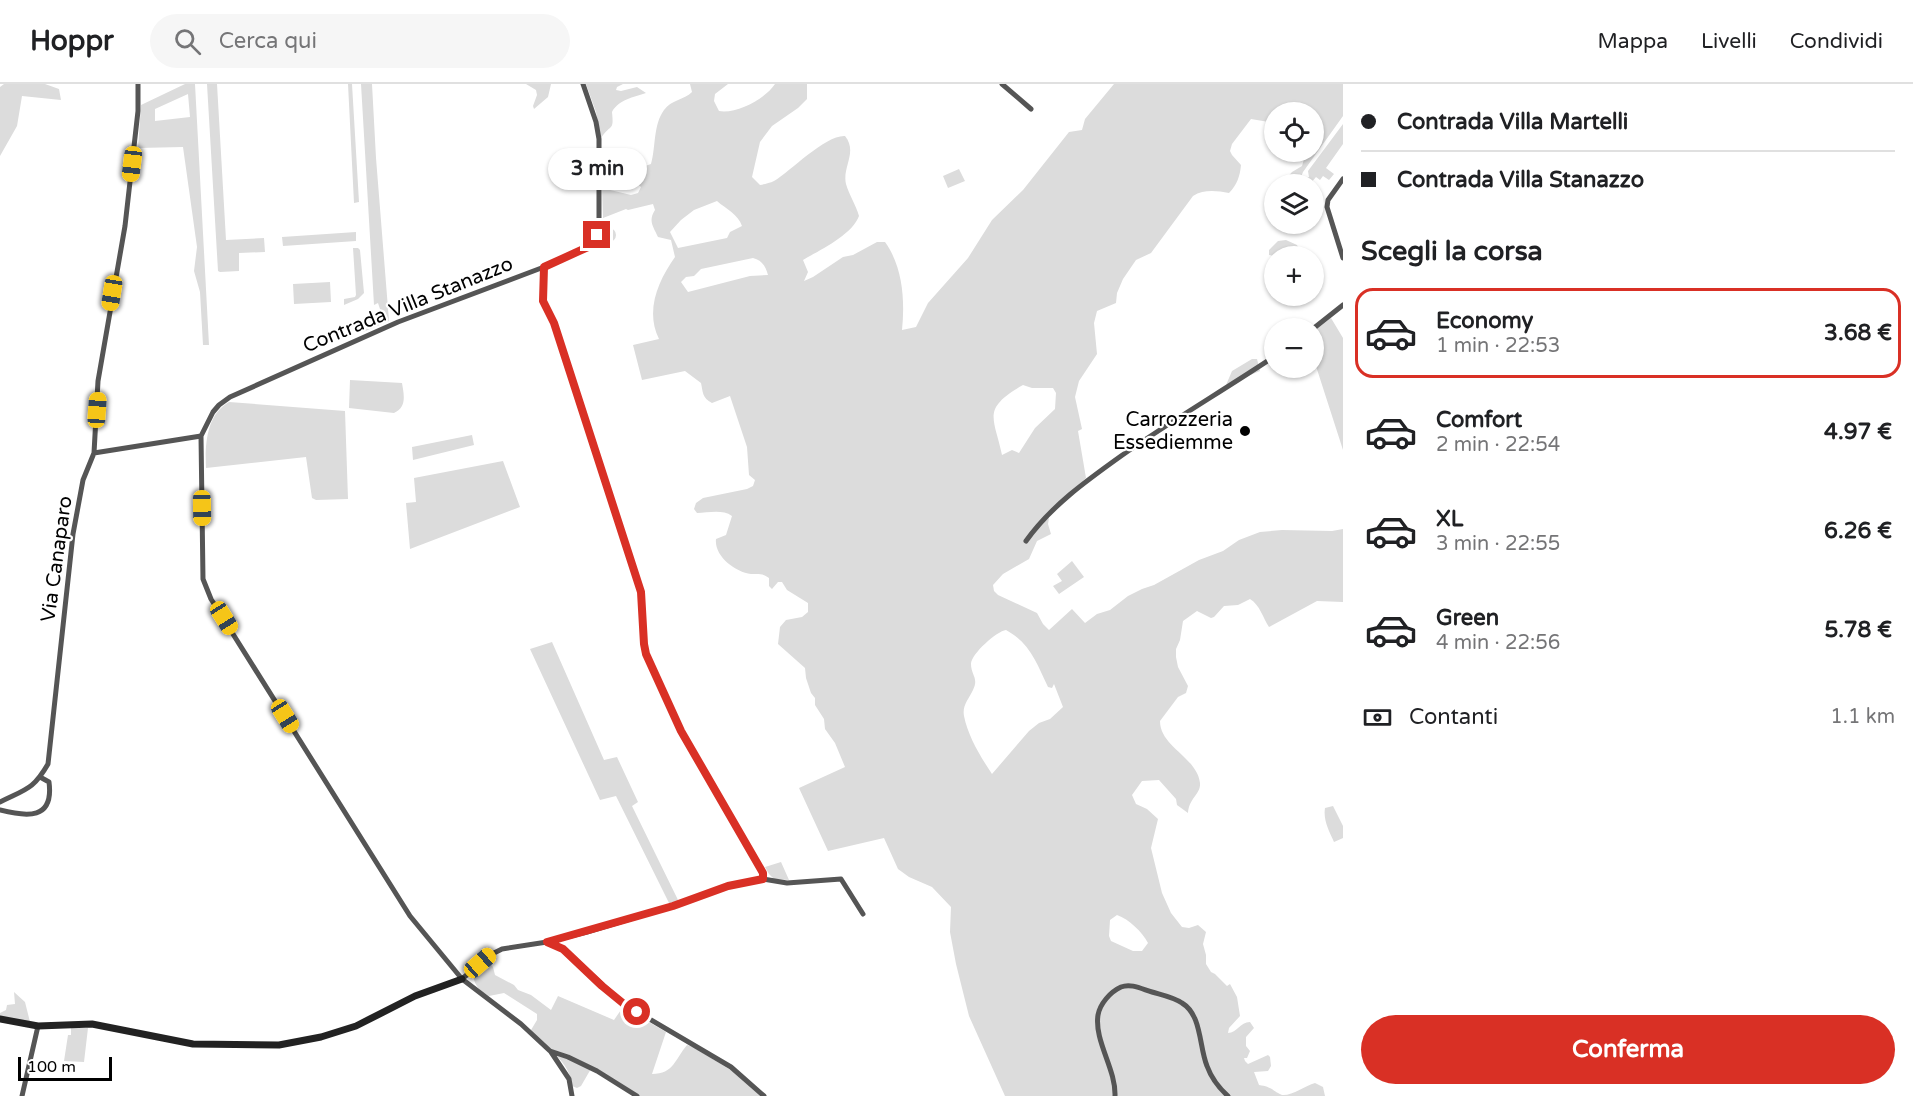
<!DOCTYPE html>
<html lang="it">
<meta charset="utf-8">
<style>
:root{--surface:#fff;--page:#f6f6f6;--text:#202124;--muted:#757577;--line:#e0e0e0;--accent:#d93025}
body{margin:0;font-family:"Varela Round",sans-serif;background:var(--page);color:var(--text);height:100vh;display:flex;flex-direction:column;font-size:22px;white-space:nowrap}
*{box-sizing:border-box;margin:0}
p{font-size:20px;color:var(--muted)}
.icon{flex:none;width:33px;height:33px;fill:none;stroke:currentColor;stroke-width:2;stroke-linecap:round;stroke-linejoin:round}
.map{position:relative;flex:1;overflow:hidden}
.details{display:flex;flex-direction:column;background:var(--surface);width:570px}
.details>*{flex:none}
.top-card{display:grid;align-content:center;height:132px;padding:0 18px;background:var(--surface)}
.controls{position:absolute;left:1264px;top:18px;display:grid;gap:12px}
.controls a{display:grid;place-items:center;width:60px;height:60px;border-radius:50%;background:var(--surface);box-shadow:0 2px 4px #0004;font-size:30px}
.scale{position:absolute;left:18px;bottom:15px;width:94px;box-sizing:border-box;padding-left:6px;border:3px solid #000;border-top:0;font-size:16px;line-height:21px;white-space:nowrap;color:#000;-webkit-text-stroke:4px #fff;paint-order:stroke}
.end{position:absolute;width:27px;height:27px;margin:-14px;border:8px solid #d93025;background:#fff;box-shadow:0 0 0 3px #fff}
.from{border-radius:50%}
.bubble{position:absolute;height:42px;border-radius:21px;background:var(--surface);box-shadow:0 2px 4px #0004;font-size:20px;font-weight:700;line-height:42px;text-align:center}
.car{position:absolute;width:18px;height:36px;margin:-18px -9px;border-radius:8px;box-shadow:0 0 4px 2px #0007;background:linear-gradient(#f5c518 24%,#345 0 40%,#f5c518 0 76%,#345 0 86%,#f5c518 0)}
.top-card b{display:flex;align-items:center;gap:21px;height:57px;font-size:22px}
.top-card b+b{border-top:2px solid var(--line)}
.top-card i{width:15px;height:15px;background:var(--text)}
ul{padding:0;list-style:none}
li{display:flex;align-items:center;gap:18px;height:90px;margin:0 12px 9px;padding:0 6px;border:3px solid transparent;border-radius:18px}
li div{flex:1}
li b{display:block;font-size:22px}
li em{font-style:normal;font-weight:700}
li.selected{border-color:var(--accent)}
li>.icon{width:54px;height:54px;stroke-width:1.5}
h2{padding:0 18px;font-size:27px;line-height:72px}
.pay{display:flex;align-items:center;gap:15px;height:66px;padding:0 18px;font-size:22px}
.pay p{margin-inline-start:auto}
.action{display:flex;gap:12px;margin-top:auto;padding:12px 18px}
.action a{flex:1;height:69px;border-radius:36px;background:var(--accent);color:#fff;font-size:24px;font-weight:700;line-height:69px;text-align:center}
header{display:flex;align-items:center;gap:36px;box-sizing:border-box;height:84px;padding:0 30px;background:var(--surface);border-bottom:2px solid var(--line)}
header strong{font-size:28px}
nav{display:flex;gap:33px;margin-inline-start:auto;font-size:21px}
.search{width:420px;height:54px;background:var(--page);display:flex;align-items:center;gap:15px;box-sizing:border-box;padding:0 21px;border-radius:33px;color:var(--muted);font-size:22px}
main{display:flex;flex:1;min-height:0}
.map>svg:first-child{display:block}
</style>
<header>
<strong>Hoppr</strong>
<div class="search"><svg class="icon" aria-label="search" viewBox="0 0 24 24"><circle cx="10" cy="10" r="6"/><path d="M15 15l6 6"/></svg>Cerca qui</div>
<nav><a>Mappa</a><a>Livelli</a><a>Condividi</a></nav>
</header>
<main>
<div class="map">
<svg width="1343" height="1012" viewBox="0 0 1343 1012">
<rect width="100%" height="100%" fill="#fff"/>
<path fill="#dcdcdc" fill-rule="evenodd" d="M4,0H45L59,5L61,16L22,12L17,42L0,72V3Z
M185,0H195L209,261H203L200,208L194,187L197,163L183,63L138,64L141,21ZM188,10L190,33L155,37V25Z
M207,0H217L226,156L264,154L265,168L239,169V187L220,188L218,187Z
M348,0H352L359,118L354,119Z
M361,0H372L376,74L389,237L363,248L365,244L383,234L378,219L374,221Z
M526,0H551L548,13L534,25L533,22L537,11L536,6Z
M586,0H623L617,3L616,6L621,7L637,3L646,9C634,13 618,16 612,28C614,48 611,39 601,54L596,28Z
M690,0H728L715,10L714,17L719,27C737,30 765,15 775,0H807V15L798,24L772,42L760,58L752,93L760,101C765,100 770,99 774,97C791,87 825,51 845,52C858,68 842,83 846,100C849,111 856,121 859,132C852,151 820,166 803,176L808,188L804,197L813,193L843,173L853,171L877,158H885C903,183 905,217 902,246L916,243L928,219L968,174L992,136L1023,106L1069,48L1082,46L1085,35L1114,0H1343V32L1303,88L1298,100H1281L1292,88L1302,82L1306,68H1314V28H1275V39L1251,35L1232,60L1230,67L1232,71L1241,81C1240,92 1237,101 1229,109C1217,107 1204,105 1193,112L1151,169L1136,176L1123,195L1117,209L1116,219L1097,227L1094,239L1097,270L1079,297L1075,313L1082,345L1078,347L1086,394L1044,432L1039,441L1049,434L1048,440L1051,450L1037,457L1029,475L1003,490L993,501L994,507L998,511L1037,529L1043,540L1049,546L1072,525L1085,539L1097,530L1110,526L1128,512L1142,505L1154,501L1199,476L1223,467L1239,456L1260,448L1282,446L1332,447L1343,445V518L1317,517L1269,543C1263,534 1260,521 1250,515L1238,521L1224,522L1214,533L1211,534L1197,527L1183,537L1180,556L1176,565V573L1178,583L1188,602L1186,609L1178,613L1160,637C1160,663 1197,673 1200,699C1201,710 1189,714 1188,729L1177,721L1176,715L1159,696L1142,697L1132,711L1136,720L1147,725L1158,735L1151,764L1162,809L1171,829L1182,843L1189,844L1198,841L1206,848L1203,860L1206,871V880L1211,888L1215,890L1227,902L1230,900L1237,913L1240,932L1229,944L1228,949C1237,949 1240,938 1250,938L1254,944L1246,953V962L1250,967L1247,974H1244L1245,977L1248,980L1268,971L1270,973L1271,982L1268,987L1254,988L1259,1001C1273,1003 1272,1007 1282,1011C1292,1012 1305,1002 1315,999L1323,1003L1325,1012H1005L969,932L956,880L950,848L951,823L932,803L909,793L898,785L884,754L828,767L799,704L845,683L835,659L825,645L824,635L815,621V614L811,609L806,594L805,584L778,560L780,543L786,536L802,533L808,528V519L787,506L782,498H778L772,505L769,502V494C762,489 759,490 751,490C735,488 714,472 716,455L726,451L732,432C722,425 708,429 697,429L694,425L696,419L703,414L747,405L753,402L755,396L749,391L747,363L730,312L712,319C702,314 703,308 701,299L685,287L642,296L633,261L659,255C645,227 658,197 675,173L671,156L658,153C653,142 648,137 655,126L653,120L628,126L626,125L603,134L602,104L631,111L638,109L641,103L634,97L602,99V94L615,92L651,80C656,63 653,41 664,26C671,16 684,16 692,8ZM717,117C726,125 738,130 742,142L730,148L727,154L678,164L670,148L681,136L694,126ZM753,174C762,176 766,183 768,191L750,192L688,208L681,198L686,193L694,192L701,185ZM1023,301L1032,304H1053L1056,309L1055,325L1035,344L1019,369L1012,366L1002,371C994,333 981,325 1023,301ZM1006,546C1030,559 1037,580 1048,603L1052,604L1054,600L1063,623L1050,635L1039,639L1029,647L992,690C980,672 968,652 964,632C962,621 969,615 973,606C979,594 971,591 971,580C971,570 997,547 1006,546ZM1117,831C1129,835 1142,848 1148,859L1142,867H1133L1111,857L1109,852L1110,836Z
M1343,40V60L1326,84L1334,90L1329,96L1323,92L1320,96L1316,93L1310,100H1302L1303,96L1309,93L1308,87Z
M959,85L965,97L948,104L943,92Z
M602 151a7 7 0 1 1 14 0a7 7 0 1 1-14 0Z
M356,148V157L283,162L282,153Z
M1286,156L1297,161L1303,172H1292L1290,169L1285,167L1274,172L1269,171V166L1278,157Z
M353,164H358L360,166L364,209L358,215L344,221V215L355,213L356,211Z
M330,198L331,218L294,220L293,200Z
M1331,234L1343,254V366L1314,276V247Z
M1252,275H1257L1260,287L1226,301L1232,287Z
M350,296L402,299C404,311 407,323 394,329L349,324Z
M229,318L345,327L348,415L316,416L312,414L306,373L206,384C205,361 206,331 229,318Z
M472,351L474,361L413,376L412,363Z
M503,377L520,423L410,465L406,419L416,418L414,394Z
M1072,477L1084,493L1059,510L1053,502L1062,497L1057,490Z
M552,558L604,676L617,673L638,718L632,722L679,818L670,821L616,712L600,716L530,565Z
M1333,722L1343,742V754L1334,758C1329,747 1323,736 1325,724Z
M781,778L789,796L774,795L769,790L765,783Z
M487,876L493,883L495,891L514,901L518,906L531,911L551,926L558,912L614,936L623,923L666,948L652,990C674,990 675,975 687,961L693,963L734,988L761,1012H640L592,983L581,1002L577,1004L572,1002C571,978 545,963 531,946L537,936V930L504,909L489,912C480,907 475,902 473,892L482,879Z
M14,908L25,918L30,938L0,934V929L6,926L7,921L15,920Z
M71,943L88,944L84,978L64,977L68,951H71Z"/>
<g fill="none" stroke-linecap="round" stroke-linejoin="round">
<path stroke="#555" stroke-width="5" d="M583,0L596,38L599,55V142L597,151L588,163L544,183L398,238L230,313L219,321L213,328L201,352L203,495L211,515L410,832L462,895L521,940L550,967L568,973L597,987L637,1012
M1002,0L1031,25
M1343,95L1328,116L1327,123L1343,174
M544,183L543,217L554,239L641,508L644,560L646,570L681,647L754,772L763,788V795
M1314,244L1343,221
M94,369L98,297L125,142L138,27V0
M1026,457C1051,422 1086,397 1121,372C1171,337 1224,306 1275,272
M0,718C26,705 33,706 48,680L73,450L83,396L94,369L201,352
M0,726C27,733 54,736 49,698L40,693
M548,859L563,865L624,920L731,983L764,1012
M462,895L490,871L502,865L547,858L587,848L673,822L727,802L763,795L787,799L841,795L863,830
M551,968L569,995L572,1012
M22,1012L38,942
M1115,1012C1116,985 1094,957 1098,931C1100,920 1110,908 1121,903C1131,899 1142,905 1152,908C1162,911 1173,913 1182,919C1202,931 1199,963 1207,982C1211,993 1219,1004 1228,1012"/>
<path stroke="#222" stroke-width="7" d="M0,935L38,942L92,940L193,960L279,961L321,953L356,942L415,912L462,895"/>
</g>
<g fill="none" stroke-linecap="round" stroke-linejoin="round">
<path stroke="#d93025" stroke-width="8" d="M597,151L588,163L544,183L543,217L554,239L641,508L644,560L646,570L681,647L763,789V795L728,802L673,822L547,858L563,865L602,902L624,920L637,928"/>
</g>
<circle fill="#000" stroke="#fff" stroke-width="2" cx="1245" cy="347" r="6"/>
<g text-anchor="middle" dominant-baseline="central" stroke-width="4.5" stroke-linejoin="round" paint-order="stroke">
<g font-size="20" fill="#000" stroke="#fff">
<text transform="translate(408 221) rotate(-22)">Contrada Villa Stanazzo</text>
<text transform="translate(57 475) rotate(-82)">Via Canaparo</text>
</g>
<g font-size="20" fill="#000" stroke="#fff" text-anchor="end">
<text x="1233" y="336">Carrozzeria<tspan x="1233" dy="23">Essediemme</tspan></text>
</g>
</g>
</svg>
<div class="controls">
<a><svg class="icon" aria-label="locate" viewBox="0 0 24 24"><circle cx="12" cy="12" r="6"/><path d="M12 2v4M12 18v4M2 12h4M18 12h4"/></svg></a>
<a><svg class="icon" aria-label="layers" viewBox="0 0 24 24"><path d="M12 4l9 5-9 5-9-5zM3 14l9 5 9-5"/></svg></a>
<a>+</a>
<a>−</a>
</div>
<div class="scale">100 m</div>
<i class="end from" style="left:637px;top:928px"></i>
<i class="end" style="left:597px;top:151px"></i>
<div class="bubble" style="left:548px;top:64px;width:99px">3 min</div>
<i class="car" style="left:132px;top:80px;rotate:187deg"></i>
<i class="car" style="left:112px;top:209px;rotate:189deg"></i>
<i class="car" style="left:97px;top:326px;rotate:4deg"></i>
<i class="car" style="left:202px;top:424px;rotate:179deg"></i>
<i class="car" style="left:224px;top:534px;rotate:148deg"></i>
<i class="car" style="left:285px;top:632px;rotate:148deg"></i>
<i class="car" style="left:480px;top:879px;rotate:49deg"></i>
</div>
<section class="details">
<div class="top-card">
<b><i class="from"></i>Contrada Villa Martelli</b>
<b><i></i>Contrada Villa Stanazzo</b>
</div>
<h2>Scegli la corsa</h2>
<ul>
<li class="selected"><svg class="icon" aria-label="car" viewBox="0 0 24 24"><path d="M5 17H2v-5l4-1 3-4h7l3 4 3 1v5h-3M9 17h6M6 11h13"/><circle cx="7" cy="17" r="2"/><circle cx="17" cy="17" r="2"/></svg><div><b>Economy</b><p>1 min · 22:53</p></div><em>3.68 €</em></li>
<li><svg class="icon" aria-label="car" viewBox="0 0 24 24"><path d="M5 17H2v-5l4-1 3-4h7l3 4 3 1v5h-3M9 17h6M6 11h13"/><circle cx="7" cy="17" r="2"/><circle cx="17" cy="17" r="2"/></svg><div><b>Comfort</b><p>2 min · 22:54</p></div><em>4.97 €</em></li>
<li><svg class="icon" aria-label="car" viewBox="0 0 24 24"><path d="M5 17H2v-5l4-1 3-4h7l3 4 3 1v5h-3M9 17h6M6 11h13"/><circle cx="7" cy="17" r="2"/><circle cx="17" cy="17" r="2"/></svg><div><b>XL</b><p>3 min · 22:55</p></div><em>6.26 €</em></li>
<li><svg class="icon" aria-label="car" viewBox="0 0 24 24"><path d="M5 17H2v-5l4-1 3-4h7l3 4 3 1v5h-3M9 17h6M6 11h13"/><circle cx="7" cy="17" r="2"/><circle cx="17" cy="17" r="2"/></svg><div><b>Green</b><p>4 min · 22:56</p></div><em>5.78 €</em></li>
</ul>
<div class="pay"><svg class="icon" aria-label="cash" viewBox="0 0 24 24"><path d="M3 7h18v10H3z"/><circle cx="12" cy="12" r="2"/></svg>Contanti<p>1.1 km</p></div>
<div class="action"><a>Conferma</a></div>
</section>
</main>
